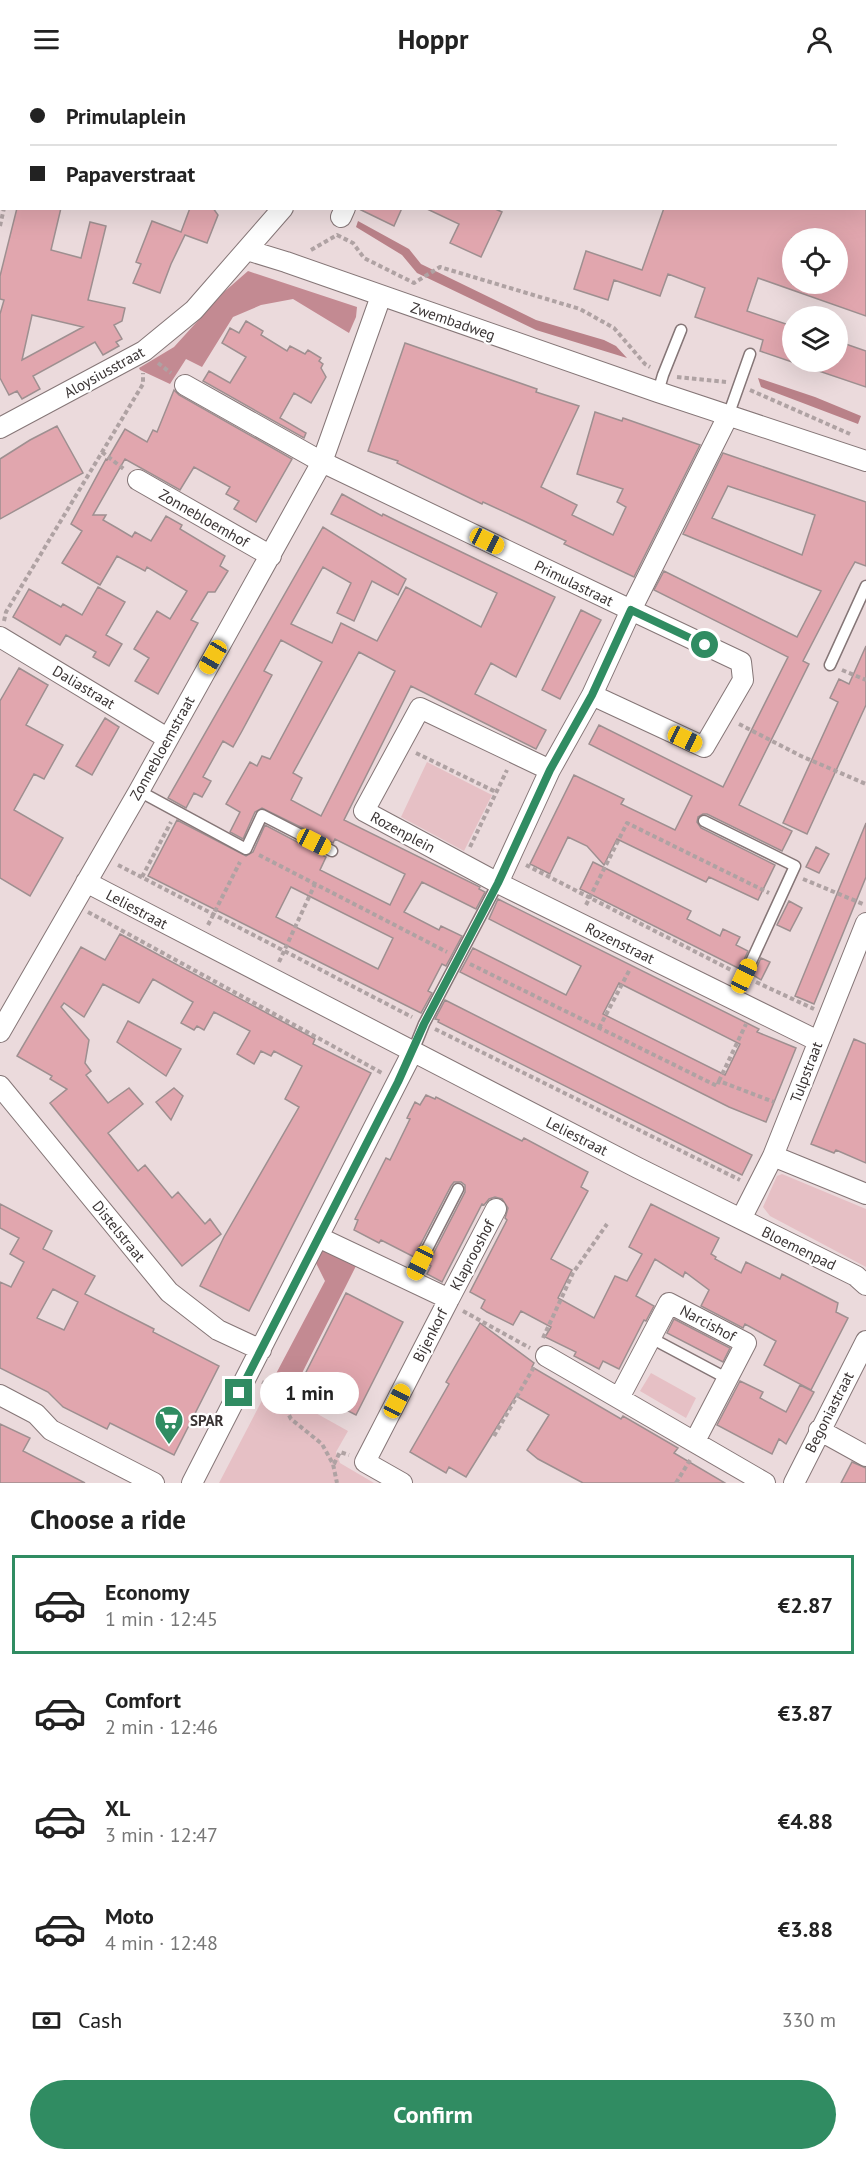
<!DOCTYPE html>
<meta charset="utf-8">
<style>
:root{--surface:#fff;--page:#f2f2f2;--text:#222;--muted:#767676;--line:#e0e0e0;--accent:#308c62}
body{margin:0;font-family:"PT Sans",sans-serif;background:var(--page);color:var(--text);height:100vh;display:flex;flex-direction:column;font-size:22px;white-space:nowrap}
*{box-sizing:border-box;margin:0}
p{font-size:20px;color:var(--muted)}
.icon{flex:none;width:33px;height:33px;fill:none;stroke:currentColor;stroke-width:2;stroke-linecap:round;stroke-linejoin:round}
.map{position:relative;height:1405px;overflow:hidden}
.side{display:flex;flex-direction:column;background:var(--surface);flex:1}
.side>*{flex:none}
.guide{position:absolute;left:0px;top:0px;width:867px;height:132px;box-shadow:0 6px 24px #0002;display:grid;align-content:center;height:132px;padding:0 30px;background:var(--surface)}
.buttons{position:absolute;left:782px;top:150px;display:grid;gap:12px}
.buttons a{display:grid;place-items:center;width:66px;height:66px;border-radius:50%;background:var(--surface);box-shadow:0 6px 24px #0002;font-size:30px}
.end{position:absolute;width:27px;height:27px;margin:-14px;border:8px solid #308c62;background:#fff;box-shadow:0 0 0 3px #fff}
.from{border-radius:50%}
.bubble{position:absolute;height:42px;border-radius:21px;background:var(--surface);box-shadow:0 6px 24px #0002;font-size:20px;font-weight:700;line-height:42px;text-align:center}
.car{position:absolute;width:18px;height:36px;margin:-18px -9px;border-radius:8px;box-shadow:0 0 4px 2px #0007;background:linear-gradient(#f5c518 24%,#345 0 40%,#f5c518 0 76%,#345 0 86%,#f5c518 0)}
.guide b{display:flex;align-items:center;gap:21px;height:57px;font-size:22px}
.guide b+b{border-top:2px solid var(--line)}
.guide i{width:15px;height:15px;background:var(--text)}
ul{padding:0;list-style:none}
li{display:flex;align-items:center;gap:18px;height:99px;margin:0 12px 9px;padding:0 18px;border:3px solid transparent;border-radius:0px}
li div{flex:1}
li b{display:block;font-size:22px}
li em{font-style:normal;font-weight:700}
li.on{border-color:var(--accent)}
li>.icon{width:54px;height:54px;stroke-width:1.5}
h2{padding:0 30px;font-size:27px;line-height:72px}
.pay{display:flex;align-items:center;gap:15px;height:66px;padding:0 30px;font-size:22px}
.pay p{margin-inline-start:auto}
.cta{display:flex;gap:12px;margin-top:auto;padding:12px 30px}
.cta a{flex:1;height:69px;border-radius:36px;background:var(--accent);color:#fff;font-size:24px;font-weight:700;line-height:69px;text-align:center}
header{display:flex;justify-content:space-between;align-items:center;height:78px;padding:0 30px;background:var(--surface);font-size:27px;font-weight:700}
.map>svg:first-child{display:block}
</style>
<header><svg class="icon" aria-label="menu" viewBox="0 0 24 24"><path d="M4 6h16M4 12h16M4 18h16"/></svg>Hoppr<svg class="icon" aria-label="person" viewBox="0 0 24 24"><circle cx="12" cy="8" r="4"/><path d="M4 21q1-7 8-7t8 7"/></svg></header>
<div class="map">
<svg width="866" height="1405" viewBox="0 0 866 1405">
<rect width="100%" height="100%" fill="#ebdadc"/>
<path fill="#e6c0c5" d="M427,684L492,717L464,773L401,739Z
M782,1096L866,1131V1189L770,1138L763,1129L777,1098Z
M651,1295L696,1320L686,1340L640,1313Z
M269,1309L348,1353L336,1374L340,1385L374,1405H219Z"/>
<path fill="#c38a92" d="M248,193L357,229L356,239L349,255L293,221L261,227L233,239L202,289L186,281L170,306L140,292L139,290L174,269L224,214Z
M326,1166L358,1184L289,1321L269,1309L325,1203L315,1183Z"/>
<path fill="#b98188" d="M358,143L409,171L421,186L536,242L604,262L616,268L627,280L536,252L417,195L402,177L356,149Z
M758,300L815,319L861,338L858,346L761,309Z"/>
<path fill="#e1a6ae" stroke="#9e8f90" stroke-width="1.5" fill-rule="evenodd" d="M17,130H61L51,172L81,180L90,144L106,148L88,222L125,230L122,243L114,247L122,261L116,264L119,268L103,277L95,264L33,298L40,311L22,321L17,313L9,317L0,300V236L4,222L0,221V198ZM32,237L83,249L22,282Z
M190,130H213L218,137L207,165L185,157L171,186L160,215L133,205L141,186L136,184L152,143L181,154Z
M357,130H402L394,148Z
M425,130H493L502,134L481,179L450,165L459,146Z
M664,130H866V238L758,200L747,233L792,248V284L760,273L763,262L695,239L705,210L668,196L660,218L614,202L608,222L574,211L586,173L642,192ZM792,160H837V206H792Z
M246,243L263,253L261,257L287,273L290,268L305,276L308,272L321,280L319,283L323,286L321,290L326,299L311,325L294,315L280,340L306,355L304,360L203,303L209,293L230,305L246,279L222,265L230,250L239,255Z
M837,263L866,273V309L798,286V284H837Z
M405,265L537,311L536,314L579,328L541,409L577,427L572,437L613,457L626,429L617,424L623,411L577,396L595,334L622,343L623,340L700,367L634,499L564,466L566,463L524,443L483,424L482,426L397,385L398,383L368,373Z
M174,312L179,317L292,381L256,444L234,431L239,423L226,416L230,409L194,389L180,412L125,381L93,437H106L103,442L117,450L132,459L135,454L151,463L166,438L182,447L180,451L225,478L220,488L228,493L215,514H208L191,542L198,545L158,616L135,603L149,580L134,571L157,533L170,541L187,513L147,489L145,493L117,478L100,507L62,485L82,453L71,446L106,381L107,382L125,351L147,364L153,352L157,354Z
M57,348L83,395L0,441V381L30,362Z
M723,375L866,424V488L855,484L847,498L803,583L809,586L739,727L792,753L782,773L707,736H703L698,739L697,744L701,750L775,787L758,822L709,799L706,804L617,761L604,787L587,768L568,759L550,796L530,786L574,697L624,721L621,726L675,752L692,718L589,666L599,647L723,709L788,579L654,512L664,493L797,559L821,513L683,456ZM728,408L815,437L802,477L712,440Z
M342,416L382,438L383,436L399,444L555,519L516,599L491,585L475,616L546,652L536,671L411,608L344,742L480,809L479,811L485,814L476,831L422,804L404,834L439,852L441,848L462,858L446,888L442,886L428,913L432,915L421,935L148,798L177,742L246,778L253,774L265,747L326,779L320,792L390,827L405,796L335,761L333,765L262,730L255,734L243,761L230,754L240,734L226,726L250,684L257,688L262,678L270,681L322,584L281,562L264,593L272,597L242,653L233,669L223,663L203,699L211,703L202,719L194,715L186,730L168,720L323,449L406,501L398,517L372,503L354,543L337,535L351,505L323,489L291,546L332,565L341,545L377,563L406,509L481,549L497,515L331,436ZM359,574L395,593L321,738L291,722L302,700L293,695ZM291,809L393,860L378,891L276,839Z
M98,509L125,524L106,557L122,566L109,588L93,579L96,574L66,557L60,567L13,539L29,511L61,529L63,526L82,537Z
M581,532L601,542L560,621L542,612Z
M866,568V627L807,756L783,745L838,624L830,620L839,601L849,606Z
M19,590L48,607L26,647L63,667L44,701L34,696L14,732L63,760L30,818L0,800V623Z
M105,640L119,649L92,697L76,688Z
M866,745V799L814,926L795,918Z
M816,769L829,776L819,795L806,789Z
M593,784L691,833L687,841L720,858L723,851L740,859L736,867L748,873L740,891L580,811Z
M498,821L759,951L757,954L796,970L766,1044L729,1029L460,894L473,870L566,917L581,888L489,841ZM619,905L740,966L725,997L603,936Z
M789,823L802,830L790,853L777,847Z
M120,856L315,961L313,966L371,995L249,1233L200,1208L224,1159L299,1029L285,1021L302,988L274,973L271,978L261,973L254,986L237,976L250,953L214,934L204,952L197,948L194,952L181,945L193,924L153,901L139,925L103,906L84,939L64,925L61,929L89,962L85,985L91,993L86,997L108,1025L129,1010L143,1026L108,1055L138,1093L145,1087L172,1120L178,1114L205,1146L210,1141L221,1156L182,1188L50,1025L67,1011L50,1001L52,998L17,978L81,869L105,882Z
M761,880L770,884L761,902L753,897Z
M445,922L752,1077L742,1097L438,944L439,942L435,941Z
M128,943L181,971L166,998L117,964Z
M854,961L866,966V1085L836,1072L834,1075L811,1066Z
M174,1010L183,1018L171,1042L156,1024Z
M426,1017L435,1021L436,1019L522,1063L524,1060L588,1094L581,1109L588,1113L551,1181L572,1192L558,1220L594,1240L615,1198L627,1203L642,1176L629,1169L651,1126L719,1160L711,1176L716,1179L715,1181L741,1195L746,1184L780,1201L782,1196L838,1225L836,1234L848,1240L811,1312L764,1287L776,1263L745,1246L743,1250L701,1228L709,1212L685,1194L683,1199L655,1181L636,1218L654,1228L646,1243L644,1242L619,1291L603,1283L599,1291L574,1278L576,1274L545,1259L551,1249L521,1233L513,1247L487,1234L481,1230L485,1222L470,1214L507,1142L505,1140L508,1130L502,1121L495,1119L489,1121L484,1127L482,1126L442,1204L427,1196L431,1188L428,1186L465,1114V1107L461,1104H454L451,1108L414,1179L381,1162L379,1165L354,1152L358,1142L355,1141L386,1080L390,1082L410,1041L407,1040L415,1024L420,1027Z
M0,1126L52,1153L43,1171L95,1198L85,1216L154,1251L153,1254L219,1288L174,1377L110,1345L107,1351L63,1329L48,1314L0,1290V1204L11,1209L24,1184L10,1176L19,1160L0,1150ZM53,1211L78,1224L64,1252L37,1240Z
M346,1215L403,1244L356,1337L299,1308Z
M674,1241L730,1270L723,1284L667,1255Z
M480,1245L534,1285L532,1289L621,1341L623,1338L678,1370L674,1375L725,1405H583L538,1381L527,1372L549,1337L516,1318L466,1399L449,1389L446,1395L410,1374L449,1306L446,1304Z
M740,1303L763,1314L760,1320L786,1334L800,1307L814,1314L786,1366L779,1361L772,1376L717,1347Z
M0,1346L30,1360L23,1373L85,1405H0Z
M852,1384L866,1390V1405H841Z"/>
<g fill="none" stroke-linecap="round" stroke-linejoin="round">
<g stroke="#857677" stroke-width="13">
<path id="service" d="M0,108L2,109
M658,314L663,297L681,252
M728,338L750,276
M830,587L866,508
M139,713L246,771L262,737L332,773
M704,743L795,788L734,921
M413,973L424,946L498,805
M410,1204L458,1111
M651,1260L728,1301"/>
</g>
<g stroke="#857677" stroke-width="22">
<path id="minor" d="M22,2L23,0
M395,2L397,0
M439,2L441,0
M0,12H2
M341,139L345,130
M247,172L286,184L658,314L866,383
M185,307L322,384L631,532L728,338
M0,350L144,273L194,232L283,130
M138,402L271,478
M631,532L741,584L743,602L704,669L592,617Z
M0,559L167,660
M550,692L420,630L364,733L498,805L818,963
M86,804L638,1090L856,1198L866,1207
M498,805L550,692L592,617
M0,954L139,713L322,384L381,218
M0,1008L169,1214L218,1252L261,1272
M773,1078L866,1116
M741,1141L773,1078L866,845
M318,1159L449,1221L496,1131
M546,1278L765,1405
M0,1317L36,1336L51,1352L154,1405
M619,1320L669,1225L746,1265L695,1363
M819,1352L866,1378
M192,1405L413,973
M402,1405L365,1384L449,1221
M794,1405L866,1263"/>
</g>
<path stroke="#afa2a3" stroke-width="4" stroke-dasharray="4.5 3" stroke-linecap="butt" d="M0,148L4,130
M311,172L337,157L353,165L364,180L414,205L440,189L580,231L614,250L645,286L650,289
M158,285L171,295
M677,299L726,304
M750,312L850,356
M102,374L125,392
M4,543L6,534L143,306V295
M842,592L866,602
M739,646L801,678L866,706
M416,675L496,714
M470,769L507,692
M259,777L447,874
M118,787L412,939
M526,787L733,893
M142,799L171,744
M803,801L863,826
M586,827L627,745L769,815
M88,834L382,995
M208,847L240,784
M279,884L315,806
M470,886L717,1008L719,1003L774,1024
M756,904L814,931
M599,950L630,891
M435,951L740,1102
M719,1003L746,946
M463,1233L530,1270
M543,1260L573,1195L607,1146
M262,1304L275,1310L291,1341L322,1366L333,1386L337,1405
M494,1358L534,1289
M334,1386L340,1374L349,1377
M676,1405L690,1382"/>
<use href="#service" stroke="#fff" stroke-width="10"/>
<use href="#minor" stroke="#fff" stroke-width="20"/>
</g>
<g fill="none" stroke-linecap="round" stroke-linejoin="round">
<path stroke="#308c62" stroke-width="8" d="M239,1315L398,1004L424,946L498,805L550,692L592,617L631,532L705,567"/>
</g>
<defs>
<g id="supermarket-pin" transform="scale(1.5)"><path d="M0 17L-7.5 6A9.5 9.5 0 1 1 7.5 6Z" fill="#308c62" stroke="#fff"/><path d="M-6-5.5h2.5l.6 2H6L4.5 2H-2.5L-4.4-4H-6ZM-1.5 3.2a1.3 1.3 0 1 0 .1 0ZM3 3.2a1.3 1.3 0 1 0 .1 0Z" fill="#fff"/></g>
</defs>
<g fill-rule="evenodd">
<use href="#supermarket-pin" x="169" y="1342"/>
</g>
<g text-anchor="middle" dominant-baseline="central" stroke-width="4.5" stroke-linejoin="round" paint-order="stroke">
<g font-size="15" fill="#3a3434" stroke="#fff">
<text transform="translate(453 243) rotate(19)">Zwembadweg</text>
<text transform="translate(104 294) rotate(-29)">Aloysiusstraat</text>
<text transform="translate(204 440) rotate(30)">Zonnebloemhof</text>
<text transform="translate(574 505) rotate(26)">Primulastraat</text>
<text transform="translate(84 609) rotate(31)">Daliastraat</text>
<text transform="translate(162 670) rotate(-61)">Zonnebloemstraat</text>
<text transform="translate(403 754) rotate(28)">Rozenplein</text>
<text transform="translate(137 831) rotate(28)">Leliestraat</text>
<text transform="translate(620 865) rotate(26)">Rozenstraat</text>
<text transform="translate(806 994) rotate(-69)">Tulpstraat</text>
<text transform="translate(577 1058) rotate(27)">Leliestraat</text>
<text transform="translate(119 1153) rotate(51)">Distelstraat</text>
<text transform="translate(799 1170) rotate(26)">Bloemenpad</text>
<text transform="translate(472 1177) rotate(-62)">Klaprooshof</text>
<text transform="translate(708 1245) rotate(28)">Narcishof</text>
<text transform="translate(430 1257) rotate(-63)">Bijenkorf</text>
<text transform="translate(829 1334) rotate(-63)">Begoniastraat</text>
</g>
<g font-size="15" font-weight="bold" fill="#3a3434" stroke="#fff" text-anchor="start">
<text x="190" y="1342">SPAR</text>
</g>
</g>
</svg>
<div class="buttons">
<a><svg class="icon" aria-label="locate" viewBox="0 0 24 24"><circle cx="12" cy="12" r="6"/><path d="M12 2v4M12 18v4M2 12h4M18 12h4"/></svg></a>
<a><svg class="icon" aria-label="layers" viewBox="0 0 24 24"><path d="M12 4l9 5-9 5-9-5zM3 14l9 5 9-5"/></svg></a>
</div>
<i class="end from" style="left:705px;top:567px"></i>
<i class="end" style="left:239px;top:1315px"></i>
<div class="bubble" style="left:260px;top:1294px;width:99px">1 min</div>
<i class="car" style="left:487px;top:463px;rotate:116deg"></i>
<i class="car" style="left:213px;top:579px;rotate:210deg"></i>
<i class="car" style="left:685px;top:661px;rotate:115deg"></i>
<i class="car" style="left:314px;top:764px;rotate:117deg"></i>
<i class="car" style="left:744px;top:898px;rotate:25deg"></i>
<i class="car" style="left:420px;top:1185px;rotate:207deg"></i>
<i class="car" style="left:397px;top:1323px;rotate:27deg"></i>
<div class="guide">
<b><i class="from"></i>Primulaplein</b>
<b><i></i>Papaverstraat</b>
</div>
</div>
<section class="side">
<h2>Choose a ride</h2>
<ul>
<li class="on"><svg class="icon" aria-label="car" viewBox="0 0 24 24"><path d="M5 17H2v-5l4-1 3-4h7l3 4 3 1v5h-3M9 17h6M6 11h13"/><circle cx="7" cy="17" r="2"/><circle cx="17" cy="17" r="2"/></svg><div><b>Economy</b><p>1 min · 12:45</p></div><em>€2.87</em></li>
<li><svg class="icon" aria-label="car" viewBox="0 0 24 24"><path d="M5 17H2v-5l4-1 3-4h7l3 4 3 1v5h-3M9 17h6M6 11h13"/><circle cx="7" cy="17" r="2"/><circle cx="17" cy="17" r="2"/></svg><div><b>Comfort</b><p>2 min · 12:46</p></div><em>€3.87</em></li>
<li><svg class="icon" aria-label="car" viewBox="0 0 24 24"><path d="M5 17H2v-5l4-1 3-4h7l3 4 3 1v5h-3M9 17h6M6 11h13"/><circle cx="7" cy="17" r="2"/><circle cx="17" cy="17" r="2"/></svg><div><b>XL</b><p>3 min · 12:47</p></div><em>€4.88</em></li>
<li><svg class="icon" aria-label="car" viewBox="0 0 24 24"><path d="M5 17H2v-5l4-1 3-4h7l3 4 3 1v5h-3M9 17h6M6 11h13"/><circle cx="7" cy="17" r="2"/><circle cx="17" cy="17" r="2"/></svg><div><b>Moto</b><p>4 min · 12:48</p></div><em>€3.88</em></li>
</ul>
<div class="pay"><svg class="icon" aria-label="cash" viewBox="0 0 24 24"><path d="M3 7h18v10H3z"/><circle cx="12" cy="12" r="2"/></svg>Cash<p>330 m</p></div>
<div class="cta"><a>Confirm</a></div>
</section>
